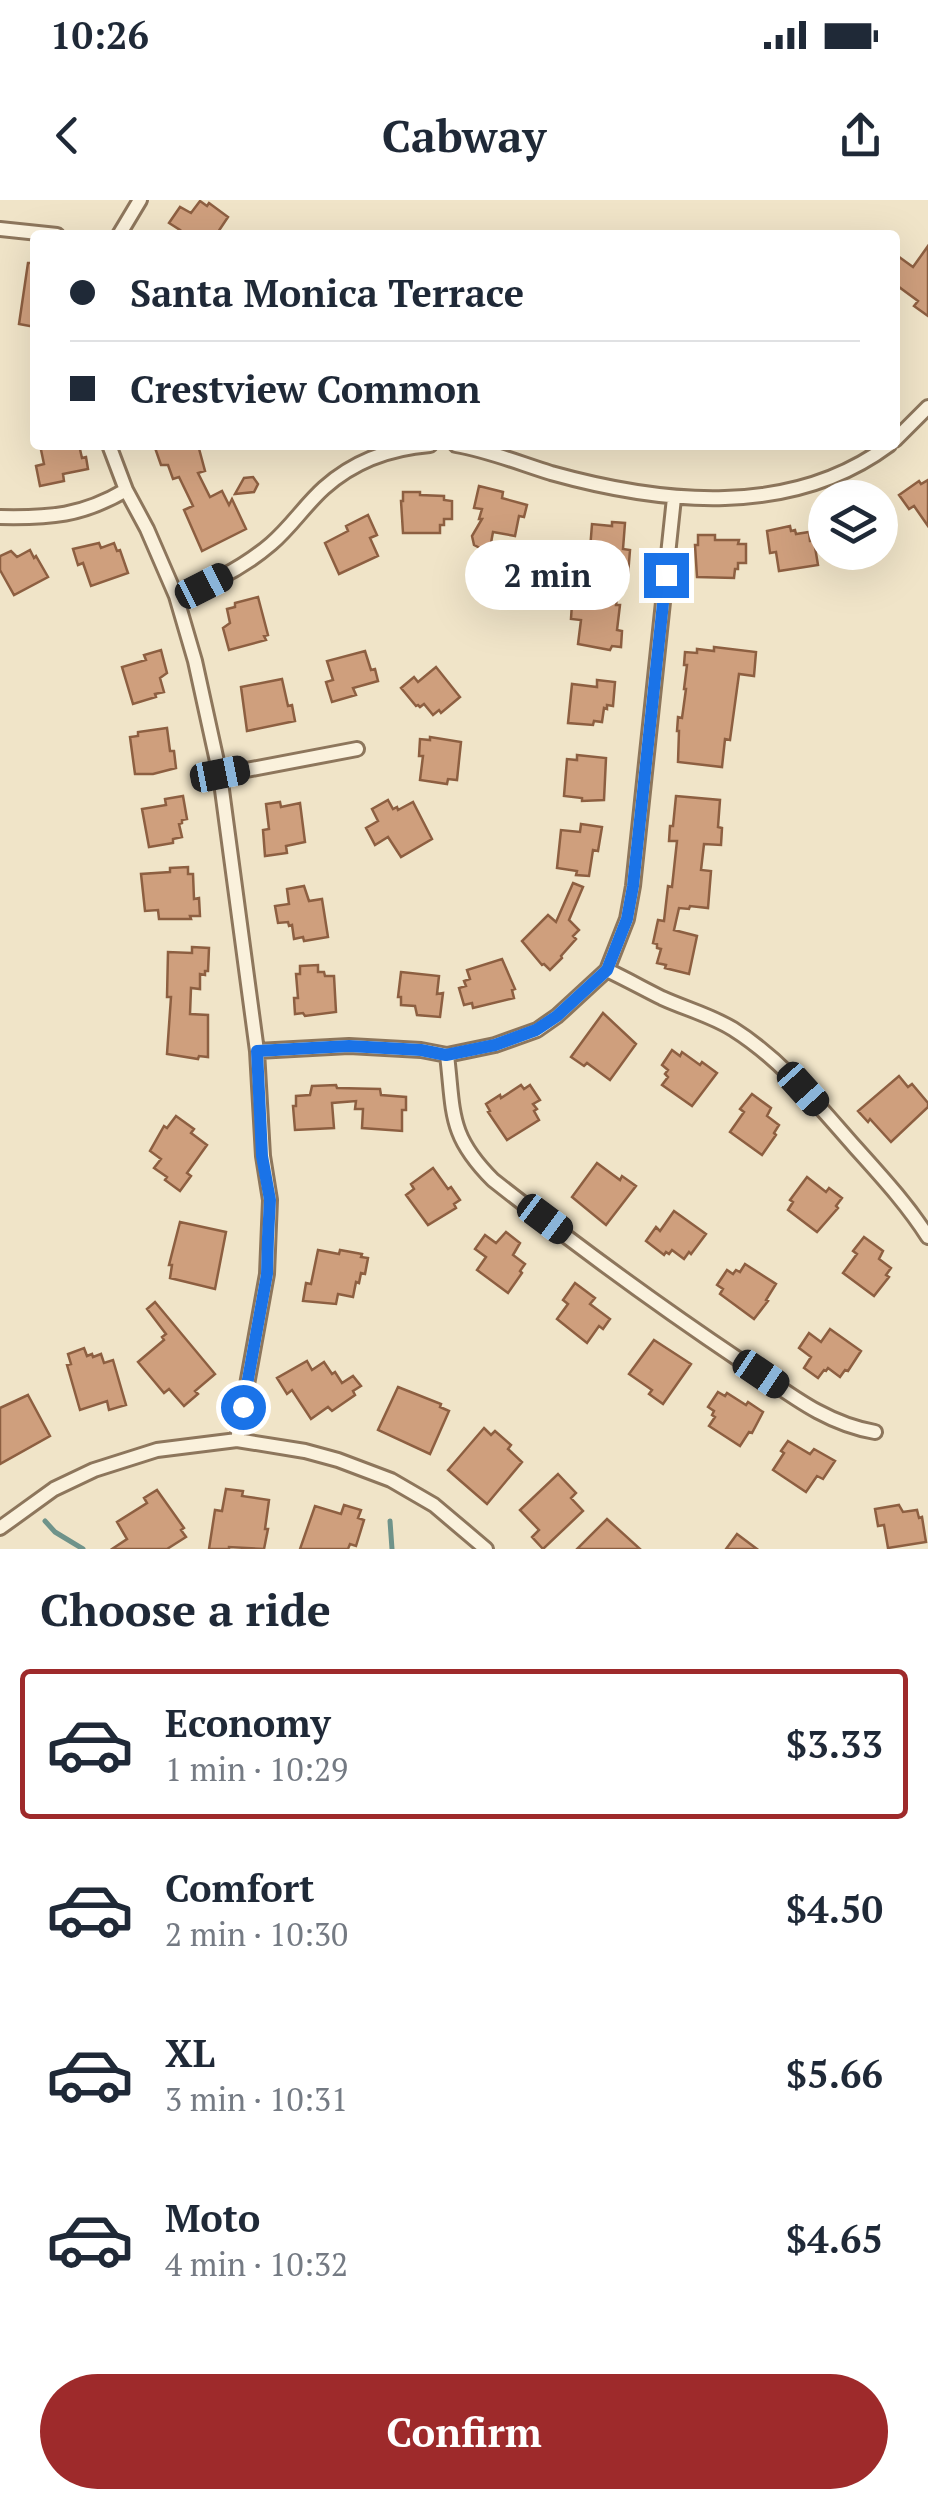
<!DOCTYPE html>
<meta charset="utf-8">
<style>
:root{--surface:#fff;--page:#f6f6f7;--text:#1f2937;--muted:#747a83;--line:#e0e1e3;--accent:#9e2a2b}
body{margin:0;font-family:"PT Serif",serif;background:var(--page);color:var(--text);height:100vh;display:flex;flex-direction:column;font-size:38px;white-space:nowrap}
*{box-sizing:border-box;margin:0}
p{font-size:32px;color:var(--muted)}
.icon{flex:none;width:55px;height:55px;fill:none;stroke:currentColor;stroke-width:2;stroke-linecap:round;stroke-linejoin:round}
.map{position:relative;height:1349px;overflow:hidden}
.sheet{display:flex;flex-direction:column;background:var(--surface);flex:1}
.sheet>*{flex:none}
.hud{position:absolute;left:30px;top:30px;width:870px;height:220px;border-radius:10px;box-shadow:0 10px 40px #0002;display:grid;align-content:center;height:220px;padding:0 40px;background:var(--surface)}
.tools{position:absolute;left:808px;top:280px;display:grid;gap:20px}
.tools a{display:grid;place-items:center;width:90px;height:90px;border-radius:50%;background:var(--surface);box-shadow:0 10px 40px #0002;font-size:50px}
.end{position:absolute;width:45px;height:45px;margin:-22px;border:12px solid #1a73e8;background:#fff;box-shadow:0 0 0 5px #fff}
.from{border-radius:50%}
.bubble{position:absolute;height:70px;border-radius:35px;background:var(--surface);box-shadow:0 10px 40px #0002;font-size:32px;font-weight:600;line-height:70px;text-align:center}
.car{position:absolute;width:30px;height:60px;margin:-30px -15px;border-radius:12px;box-shadow:0 0 8px 2px #0007;background:linear-gradient(#222 24%,#8ab4d8 0 40%,#222 0 76%,#8ab4d8 0 86%,#222 0)}
.hud b{display:flex;align-items:center;gap:35px;height:95px;font-size:38px}
.hud b+b{border-top:2px solid var(--line)}
.hud i{width:25px;height:25px;background:var(--text)}
ul{padding:0;list-style:none}
li{display:flex;align-items:center;gap:30px;height:150px;margin:0 20px 15px;padding:0 20px;border:5px solid transparent;border-radius:10px}
li div{flex:1}
li b{display:block;font-size:38px}
li em{font-style:normal;font-weight:600}
li.selected{border-color:var(--accent)}
li>.icon{width:90px;height:90px;stroke-width:1.5}
h2{padding:0 40px;font-size:45px;line-height:120px}
.button{display:flex;gap:20px;margin-top:auto;padding:20px 40px}
.button a{flex:1;height:115px;border-radius:60px;background:var(--accent);color:#fff;font-size:40px;font-weight:600;line-height:115px;text-align:center}
.status{display:flex;justify-content:space-between;align-items:center;height:70px;padding:0 50px;background:var(--surface);direction:ltr}
.status svg{height:28px;fill:currentColor}
header{display:flex;justify-content:space-between;align-items:center;height:130px;padding:0 40px;background:var(--surface);font-size:45px;font-weight:600}
.map>svg:first-child{display:block}
</style>
<div class="status"><b>10:26</b><svg viewBox="0 0 49 12"><path d="M0 12V9h3v3zM5 12V6h3v6zM10 12V3h3v9zM15 12V0h3v12zM26 1h20v11H26zM47 4h2v5h-2z"/></svg></div>
<header><svg class="icon" aria-label="back" viewBox="0 0 24 24"><path d="M15 5l-7 7 7 7"/></svg>Cabway<svg class="icon" aria-label="share" viewBox="0 0 24 24"><path d="M12 15V3M7 8l5-5 5 5M5 13v7h14v-7"/></svg></header>
<div class="map">
<svg width="928" height="1349" viewBox="0 0 928 1349">
<rect width="100%" height="100%" fill="#f0e4c8"/>
<g fill="none" stroke-linecap="round" stroke-linejoin="round">
<path stroke="#6f938a" stroke-width="5" d="M45,1321L55,1332L83,1349
M390,1321L392,1349"/>
</g>
<path fill="#cf9f7d" stroke="#8d5f41" stroke-width="2.5" d="M200,1L207,6L209,3L228,17L216,35H177L180,30L169,23L180,7L191,13Z
M928,46V116L914,106L918,101L895,84V54L913,67Z
M28,63H35V127L19,124Z
M40,245H79L82,258L86,257L88,269L63,274L64,281L40,286L36,266L44,264Z
M154,245H198L205,271L198,273L210,297L222,291L229,305L232,299L246,329L202,351L184,310L193,306L179,277L173,279L168,265H161Z
M253,277L258,284L254,292L235,294L244,278Z
M928,280V326L914,306L909,309L899,295L919,281L921,284Z
M479,286L503,292L502,298L527,305L524,317L519,316L515,336L493,332L491,343L482,349L474,345L472,336L482,319H479L482,309L474,308Z
M403,292H420V295L444,296V300L452,301V319H444V325H440V333H403L401,301H403Z
M368,315L377,335L370,338L378,356L339,374L325,343L348,331L346,326Z
M612,322L625,323L623,349L630,350L628,375L608,372V365L589,363L592,324L612,326Z
M790,326L791,331L795,330L796,334L809,332L810,341H814L818,365L779,371L776,352L770,353L767,331Z
M698,335H715V340H739L738,344H746V363H738V369H735L734,378L697,377L695,345H698Z
M99,343L101,348L114,343L117,351L120,350L128,373L91,386L83,363L78,365L73,349Z
M30,350L34,358L36,356L48,377L14,395L0,370V356L11,351L17,357Z
M563,390L576,391L575,401L598,403L599,396L617,398L616,405H620L617,430L622,431L621,447L612,446L610,450L578,444L581,420L571,419L572,403L562,402Z
M258,397L268,435L264,436L266,440L229,450L223,428L230,423L227,409L235,407V403Z
M714,447L756,452L754,476L739,474L730,540L725,539L722,567L678,562L679,531H677L678,517L682,518L686,489H684L687,465H684L685,452L697,453V449L714,451Z
M161,450L167,473L160,478L164,492L155,494L156,497L133,504L122,467L146,460L144,455Z
M365,451L371,470L375,469L378,481L353,488L356,495L332,502L326,482L333,480L327,461Z
M436,467L460,497L441,513L439,510L433,515L424,504L420,507L418,505L416,506L401,488L414,477L418,482Z
M282,479L288,506L292,505L295,521L247,531L241,487Z
M597,480L615,482L613,506L607,505V509L604,508L602,522L594,521L593,525L568,523L572,484L597,487Z
M167,528L170,551H174L176,568L153,574H135L130,537L138,536V532Z
M430,537L461,542L457,580L448,579L447,584L420,580L423,556H419L420,539L430,540Z
M577,555L606,558L604,600L582,601V598L564,596L567,559L577,560Z
M183,596L187,619L182,620V623L179,624L182,637L173,639V643L149,647L142,609L166,605L165,599Z
M676,596L720,600L718,627L722,628L721,645L704,644L701,670L711,671L708,708L690,706L689,709L679,708L674,730L697,736L689,774L665,768L666,765L657,763L661,749L657,748V744L653,743L658,720L664,721L668,686L672,687L677,641H669L670,626H673Z
M388,600L393,609L397,607L398,610L413,602L432,639L401,657L388,637L375,645L366,628L378,621L372,609Z
M280,602L281,607L300,603L305,642L286,646L287,653L265,656L263,630L269,629L266,604Z
M581,624L602,627L598,651L593,650L589,676L576,675L577,671L557,668L561,630L580,632Z
M188,667V674H193L194,699L199,698L200,716H190L191,719H159L158,710L145,711L141,674L170,672V668Z
M573,683L583,687L569,720L579,730L573,736L576,739L561,756L562,758L550,770L544,764L542,765L522,741L548,715L556,722Z
M304,686L309,701L322,699L328,737L304,741L303,737L294,739L292,725L289,726L288,722L278,723L275,706L289,704L287,689Z
M192,747L209,748L208,771H205V775L200,774V789L191,788L190,814L208,815V857L199,856L198,859L167,854L171,797H167L168,752L192,753Z
M502,759L515,789L512,790L514,798L473,808L472,803L464,805L459,788L466,786L464,781L470,779L467,770Z
M318,765V772H324L325,776H334L336,812L305,816L303,813L295,814L294,798H298L296,774H300V766Z
M401,772L439,776L437,794L443,793L440,817L417,815L415,806L401,805V797H398Z
M603,813L636,844L610,880L587,863L584,866L571,857Z
M672,850L680,856L682,852L700,865L702,862L717,873L692,906L662,885L668,877L665,874L668,870L662,865Z
M899,876L908,887L912,884L928,903V907L891,942L870,919L868,922L858,911Z
M336,885L337,888L380,889L381,895L406,897V910H402V931L362,928L363,909H355L356,901L332,903L334,928L295,930L293,906H296V896L310,895L312,886Z
M521,885L524,889L530,885L540,900L533,904L537,909L534,911L539,920L507,940L488,912L490,911L486,904L500,895L501,898Z
M752,894L771,908L767,916L779,925L774,933L776,935L762,955L730,932L744,912L740,909Z
M176,916L194,929L191,933L207,945L187,973L191,976L180,991L165,980L167,977L154,968L161,959L150,951L164,926L167,928Z
M597,963L620,980L622,976L636,986L606,1025L572,997Z
M433,968L448,989L451,987L460,1000L454,1004L456,1008L428,1025L406,995L414,989L411,984Z
M807,977L826,992L829,988L842,998L836,1006L838,1008L817,1032L788,1010L793,1002L790,1000Z
M674,1011L706,1034L691,1054L689,1052L684,1059L672,1050L669,1054L666,1052L664,1055L646,1041L656,1027L660,1031Z
M180,1022L226,1032L215,1089L170,1078L172,1065H169Z
M506,1032L520,1043L513,1055L525,1064L520,1071L522,1073L508,1093L477,1070L486,1057L475,1049L485,1035L496,1043Z
M864,1037L883,1051L879,1059L891,1068L886,1075L889,1077L874,1096L843,1073L857,1054L853,1051Z
M318,1050L339,1054L340,1050L362,1054L361,1057L368,1058L365,1074L361,1073L359,1083L356,1082L353,1097L338,1094L336,1104L303,1101L306,1083L311,1084Z
M745,1064L776,1084L766,1100L768,1101L754,1119L720,1094L723,1089L717,1085L727,1070L733,1074L736,1070L740,1072Z
M575,1083L595,1098L590,1104L610,1119L603,1129L599,1126L587,1143L557,1119L568,1104L563,1100Z
M155,1102L215,1174L195,1191L198,1194L184,1206L169,1189L164,1193L138,1162L164,1140L162,1137L166,1134L147,1109Z
M830,1129L861,1151L848,1171L845,1170L840,1177L828,1168L826,1171L824,1170L818,1178L804,1168L811,1157L799,1148L809,1133L821,1142Z
M654,1140L691,1164L663,1204L649,1194L652,1190L629,1174Z
M84,1148L87,1156L92,1154L93,1157L101,1154L104,1163L113,1160L126,1205L109,1210L107,1201L80,1210L67,1165L71,1164L68,1154Z
M307,1161L312,1170L324,1162L332,1174L335,1172L342,1183L353,1176L361,1186L353,1191L355,1195L332,1211L328,1207L311,1219L292,1190L287,1194L277,1178Z
M398,1187L441,1204L440,1207L449,1211L430,1254L378,1230Z
M718,1192L725,1196L727,1193L746,1205L748,1202L763,1212L752,1233L749,1232L740,1246L709,1226L715,1217L712,1215L714,1211L708,1207Z
M28,1195L50,1236L0,1264V1208Z
M484,1228L491,1235L495,1231L511,1245L508,1249L522,1262L487,1304L448,1270Z
M788,1241L810,1254L814,1249L835,1261L823,1279L817,1276L806,1292L773,1270L784,1253L781,1251Z
M558,1274L576,1293L571,1298L583,1311L543,1349L532,1337L539,1330L520,1310Z
M226,1289L243,1291L242,1296L269,1300L265,1329H268L264,1349L229,1347V1349H209L215,1310L222,1311Z
M157,1290L184,1328L181,1330L186,1337L167,1349H112L127,1339L117,1322L147,1303L144,1298Z
M344,1305L361,1310L358,1318L364,1320L356,1346L350,1344L348,1349H300L315,1306L341,1314Z
M899,1305L903,1312L917,1310L919,1318L922,1317L926,1342L888,1348L884,1325L878,1326L875,1309Z
M607,1319L640,1349H577Z
M737,1334L757,1349H726Z"/>
<g fill="none" stroke-linecap="round" stroke-linejoin="round">
<g stroke="#8d765c" stroke-width="18">
<path id="street" d="M0,29L57,35
M119,35L140,0
M895,240L928,207
M109,245L126,290L147,329L176,396L195,461L220,575L257,851L263,956L270,1000L267,1074L237,1240
M456,245C490,251 519,263 551,273C662,304 791,318 889,245
M0,317C50,318 82,316 126,290
M176,396C211,384 243,368 271,344C291,327 305,305 324,288C354,261 392,248 430,245
M220,575L357,549
M607,770C626,779 644,789 662,798C686,809 710,815 733,829C782,860 817,904 855,947C881,976 907,1004 928,1037
M257,851L349,846L421,850L447,855L495,845L537,830L557,816L607,770L627,719L633,686L674,298
M447,855C454,913 448,935 493,980C573,1043 656,1104 741,1161C785,1190 822,1223 875,1232
M0,1328L54,1289L94,1270L157,1250L237,1240L305,1251L338,1260L391,1280L434,1305L486,1349"/>
</g>
<use href="#street" stroke="#faf1dc" stroke-width="12"/>
</g>
<g fill="none" stroke-linecap="round" stroke-linejoin="round">
<path stroke="#1a73e8" stroke-width="12" d="M243,1207L267,1074L268,1037L270,1000L262,956L257,851L349,846L421,850L446,855L495,845L536,830L557,816L607,770L627,719L633,686L666,375"/>
</g>
</svg>
<div class="tools">
<a><svg class="icon" aria-label="layers" viewBox="0 0 24 24"><path d="M12 4l9 5-9 5-9-5zM3 14l9 5 9-5"/></svg></a>
</div>
<i class="end from" style="left:243px;top:1207px"></i>
<i class="end" style="left:666px;top:375px"></i>
<div class="bubble" style="left:465px;top:340px;width:165px">2 min</div>
<i class="car" style="left:204px;top:386px;rotate:63deg"></i>
<i class="car" style="left:220px;top:574px;rotate:79deg"></i>
<i class="car" style="left:803px;top:889px;rotate:138deg"></i>
<i class="car" style="left:545px;top:1019px;rotate:127deg"></i>
<i class="car" style="left:761px;top:1174px;rotate:124deg"></i>
<div class="hud">
<b><i class="from"></i>Santa Monica Terrace</b>
<b><i></i>Crestview Common</b>
</div>
</div>
<section class="sheet">
<h2>Choose a ride</h2>
<ul>
<li class="selected"><svg class="icon" aria-label="car" viewBox="0 0 24 24"><path d="M5 17H2v-5l4-1 3-4h7l3 4 3 1v5h-3M9 17h6M6 11h13"/><circle cx="7" cy="17" r="2"/><circle cx="17" cy="17" r="2"/></svg><div><b>Economy</b><p>1 min · 10:29</p></div><em>$3.33</em></li>
<li><svg class="icon" aria-label="car" viewBox="0 0 24 24"><path d="M5 17H2v-5l4-1 3-4h7l3 4 3 1v5h-3M9 17h6M6 11h13"/><circle cx="7" cy="17" r="2"/><circle cx="17" cy="17" r="2"/></svg><div><b>Comfort</b><p>2 min · 10:30</p></div><em>$4.50</em></li>
<li><svg class="icon" aria-label="car" viewBox="0 0 24 24"><path d="M5 17H2v-5l4-1 3-4h7l3 4 3 1v5h-3M9 17h6M6 11h13"/><circle cx="7" cy="17" r="2"/><circle cx="17" cy="17" r="2"/></svg><div><b>XL</b><p>3 min · 10:31</p></div><em>$5.66</em></li>
<li><svg class="icon" aria-label="car" viewBox="0 0 24 24"><path d="M5 17H2v-5l4-1 3-4h7l3 4 3 1v5h-3M9 17h6M6 11h13"/><circle cx="7" cy="17" r="2"/><circle cx="17" cy="17" r="2"/></svg><div><b>Moto</b><p>4 min · 10:32</p></div><em>$4.65</em></li>
</ul>
<div class="button"><a>Confirm</a></div>
</section>
